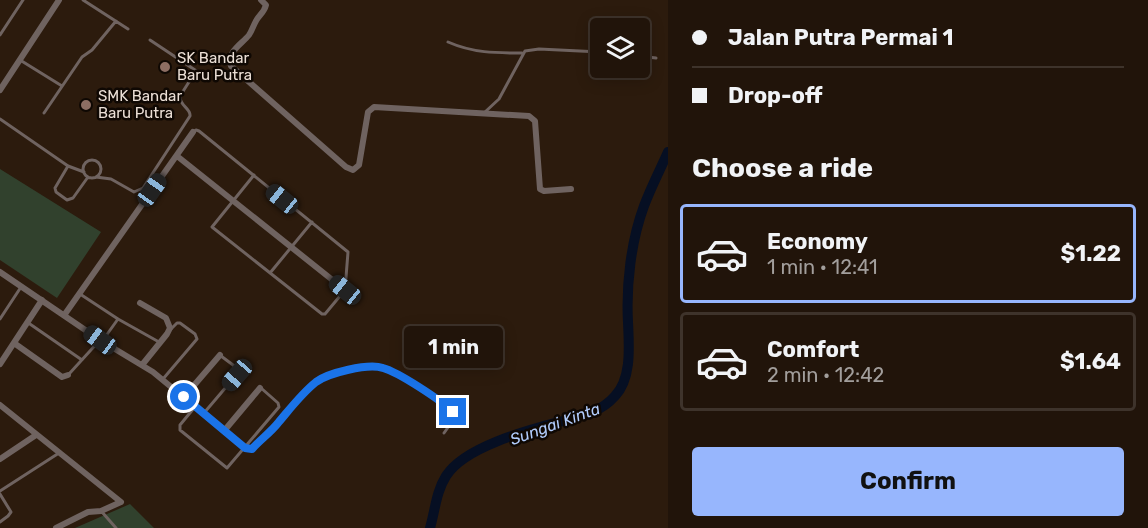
<!DOCTYPE html>
<meta charset="utf-8">
<style>
:root{--surface:#21140a;--page:#291d13;--text:#f1f3f6;--muted:#a29e9c;--line:#3e332b;--accent:#97b6fd}
body{margin:0;font-family:Rubik,sans-serif;background:var(--page);color:var(--text);height:100vh;display:flex;flex-direction:column;font-size:22px;white-space:nowrap}
*{box-sizing:border-box;margin:0}
p{font-size:20px;color:var(--muted)}
.icon{flex:none;width:33px;height:33px;fill:none;stroke:currentColor;stroke-width:2;stroke-linecap:round;stroke-linejoin:round}
.map{position:relative;flex:1;overflow:hidden}
.panel{display:flex;flex-direction:column;background:var(--surface);width:480px}
.panel>*{flex:none}
.guide{display:grid;align-content:center;height:132px;padding:0 24px;background:var(--surface)}
.fabs{position:absolute;left:590px;top:18px;display:grid;gap:12px}
.fabs a{display:grid;place-items:center;width:60px;height:60px;border-radius:6px;background:var(--surface);box-shadow:0 3px 15px #0003,0 0 0 2px var(--line);font-size:30px}
.end{position:absolute;width:27px;height:27px;margin:-14px;border:8px solid #1a73e8;background:#fff;box-shadow:0 0 0 3px #fff}
.from{border-radius:50%}
.bubble{position:absolute;height:42px;border-radius:6px;background:var(--surface);box-shadow:0 3px 15px #0003,0 0 0 2px var(--line);font-size:20px;font-weight:700;line-height:42px;text-align:center}
.car{position:absolute;width:18px;height:36px;margin:-18px -9px;border-radius:8px;box-shadow:0 0 4px 2px #0007;background:linear-gradient(#222 24%,#8ab4d8 0 40%,#222 0 76%,#8ab4d8 0 86%,#222 0)}
.guide b{display:flex;align-items:center;gap:21px;height:57px;font-size:22px}
.guide b+b{border-top:2px solid var(--line)}
.guide i{width:15px;height:15px;background:var(--text)}
ul{padding:0;list-style:none}
li{display:flex;align-items:center;gap:18px;height:99px;margin:0 12px 9px;padding:0 12px;border:3px solid var(--line);border-radius:6px}
li div{flex:1}
li b{display:block;font-size:22px}
li em{font-style:normal;font-weight:700}
li.on{border-color:var(--accent)}
li>.icon{width:54px;height:54px;stroke-width:1.5}
h2{padding:0 24px;font-size:27px;line-height:72px}
.button{display:flex;gap:12px;margin-top:auto;padding:12px 24px}
.button a{flex:1;height:69px;border-radius:6px;background:var(--accent);color:#111;font-size:24px;font-weight:700;line-height:69px;text-align:center}
main{display:flex;flex:1;min-height:0}
.map>svg:first-child{display:block}
</style>
<main>
<div class="map">
<svg width="668" height="528" viewBox="0 0 668 528">
<rect width="100%" height="100%" fill="#2c1b0d"/>
<path fill="#31412d" d="M0,169L101,232L57,298L0,260Z
M130,504L154,528H75Z"/>
<g fill="none" stroke-linecap="round" stroke-linejoin="round">
<path stroke="#060f23" stroke-width="10" d="M430,528C435,511 436,492 446,476C465,446 529,430 563,421C583,416 601,412 615,396C632,378 629,346 628,322C626,285 631,241 644,206C651,187 660,170 668,152"/>
<path stroke="#6f6360" stroke-width="3" d="M83,0L128,29
M0,35L23,0
M150,40L201,74
M448,42C473,53 495,53 522,53
M639,56L656,58
M20,60L62,86
M485,112L499,99L525,51L539,49L600,52
M44,113L82,57L92,50L116,21
M0,119L68,166L84,172
M193,132L196,130L199,131L348,252L345,290L325,314H322L212,227L254,175
M83 169a9 9 0 1 1 18 0a9 9 0 1 1-18 0Z
M68,166L55,188L56,192L67,200L73,198L88,177
M96,177L111,179L134,192L143,188L190,116C191,108 179,106 180,96L196,71
M270,273L312,222
M80,294L118,319L159,342
M0,319L21,287
M27,322L82,360
M103,340L118,319
M69,374L100,340
M163,379L197,339L195,334L180,323H177L170,330
M194,408L180,425V430L227,468L279,407L278,403L261,388
M204,413L238,373L237,368L221,356
M246,448L252,449L314,384L335,372L346,370L382,367L418,387L453,412L454,419L444,433
M0,491L59,453
M0,494L11,512L8,516L0,522
M102,512L116,528"/>
<path stroke="#6f6360" stroke-width="6" d="M261,0L266,5C264,13 259,15 256,21C253,26 252,31 249,35C241,45 227,51 231,66L346,167L353,170L359,165L368,112L374,107L529,116L535,121L540,189L544,191L571,189
M0,90L59,0
M177,156L345,290
M0,272L100,340L153,372L245,448
M140,303L166,318L170,328L167,334L142,365
M65,314L193,132
M14,343L62,377L68,375
M0,364L42,300
M184,397L220,355
M0,405L121,502L101,511L88,512L56,528
M224,431L260,388
M0,459L36,435"/>
</g>
<g fill="none" stroke-linecap="round" stroke-linejoin="round">
<path stroke="#1a73e8" stroke-width="8" d="M184,397L245,448L252,449C260,440 271,432 278,423C290,409 301,394 316,382C328,373 368,363 383,368C398,372 441,400 453,412"/>
</g>
<g fill="#8d6e63" stroke="#0f0803" stroke-width="2">
<circle cx="165" cy="67" r="6"/>
<circle cx="86" cy="105" r="6"/>
</g>
<g text-anchor="middle" dominant-baseline="central" stroke-width="5" stroke-linejoin="round" paint-order="stroke">
<g font-size="15" fill="#ebdfd6" stroke="#0f0803" text-anchor="start">
<text x="177" y="58">SK Bandar<tspan x="177" dy="17">Baru Putra</tspan></text>
<text x="98" y="96">SMK Bandar<tspan x="98" dy="17">Baru Putra</tspan></text>
</g>
<g font-size="16" font-style="italic" fill="#b2cdfd" stroke="#0f0803">
<text transform="translate(555 424) rotate(-20)">Sungai Kinta</text>
</g>
</g>
</svg>
<div class="fabs">
<a><svg class="icon" aria-label="layers" viewBox="0 0 24 24"><path d="M12 4l9 5-9 5-9-5zM3 14l9 5 9-5"/></svg></a>
</div>
<i class="end from" style="left:184px;top:397px"></i>
<i class="end" style="left:453px;top:412px"></i>
<div class="bubble" style="left:404px;top:326px;width:99px">1 min</div>
<i class="car" style="left:152px;top:190px;rotate:35deg"></i>
<i class="car" style="left:282px;top:199px;rotate:309deg"></i>
<i class="car" style="left:345px;top:290px;rotate:309deg"></i>
<i class="car" style="left:100px;top:340px;rotate:306deg"></i>
<i class="car" style="left:237px;top:375px;rotate:221deg"></i>
</div>
<section class="panel">
<div class="guide">
<b><i class="from"></i>Jalan Putra Permai 1</b>
<b><i></i>Drop-off</b>
</div>
<h2>Choose a ride</h2>
<ul>
<li class="on"><svg class="icon" aria-label="car" viewBox="0 0 24 24"><path d="M5 17H2v-5l4-1 3-4h7l3 4 3 1v5h-3M9 17h6M6 11h13"/><circle cx="7" cy="17" r="2"/><circle cx="17" cy="17" r="2"/></svg><div><b>Economy</b><p>1 min · 12:41</p></div><em>$1.22</em></li>
<li><svg class="icon" aria-label="car" viewBox="0 0 24 24"><path d="M5 17H2v-5l4-1 3-4h7l3 4 3 1v5h-3M9 17h6M6 11h13"/><circle cx="7" cy="17" r="2"/><circle cx="17" cy="17" r="2"/></svg><div><b>Comfort</b><p>2 min · 12:42</p></div><em>$1.64</em></li>
</ul>
<div class="button"><a>Confirm</a></div>
</section>
</main>
